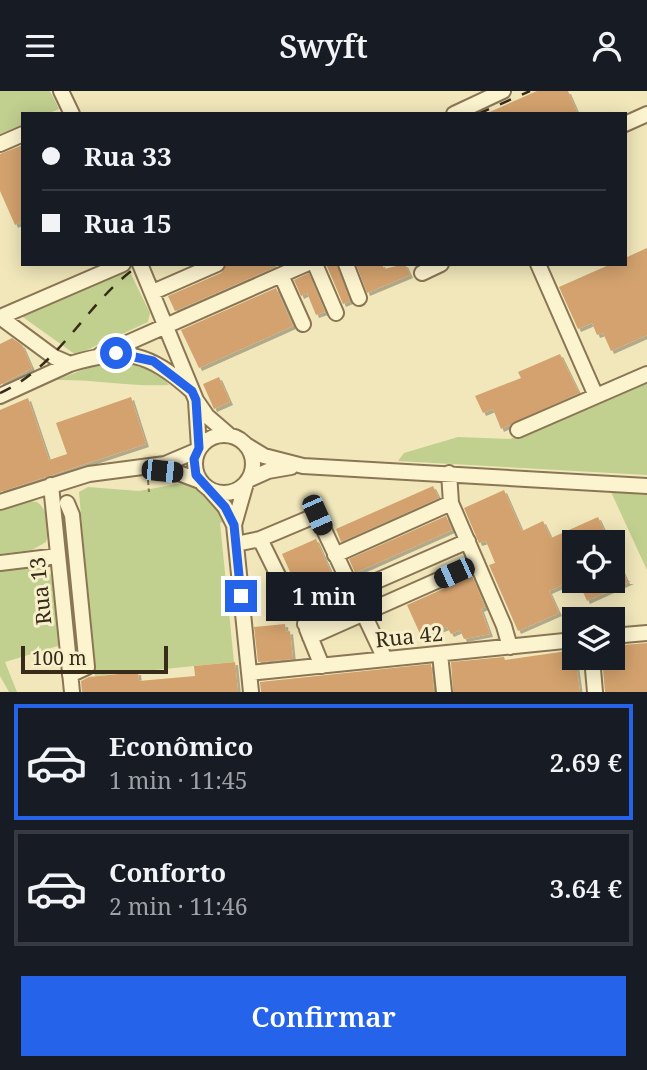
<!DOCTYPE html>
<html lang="pt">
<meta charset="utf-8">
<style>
:root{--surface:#171b24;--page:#242831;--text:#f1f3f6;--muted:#9ea1a6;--line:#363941;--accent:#2563eb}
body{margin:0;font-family:"Noto Serif",serif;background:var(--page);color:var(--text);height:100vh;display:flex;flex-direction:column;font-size:26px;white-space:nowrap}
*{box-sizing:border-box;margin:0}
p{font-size:23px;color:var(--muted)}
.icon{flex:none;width:38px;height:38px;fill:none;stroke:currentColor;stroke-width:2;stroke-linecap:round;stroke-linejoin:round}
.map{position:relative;height:601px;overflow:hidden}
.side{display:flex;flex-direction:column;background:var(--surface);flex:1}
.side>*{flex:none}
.top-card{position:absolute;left:21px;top:21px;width:606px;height:154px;border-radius:0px;box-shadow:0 4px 18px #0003;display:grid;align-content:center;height:154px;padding:0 21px;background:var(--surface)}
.buttons{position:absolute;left:562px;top:439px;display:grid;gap:14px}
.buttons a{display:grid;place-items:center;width:63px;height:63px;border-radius:0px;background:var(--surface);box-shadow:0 4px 18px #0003;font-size:35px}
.scale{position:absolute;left:21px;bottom:18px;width:147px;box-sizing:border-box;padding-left:7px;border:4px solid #372b1a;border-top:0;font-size:19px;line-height:24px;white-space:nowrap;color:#372b1a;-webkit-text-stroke:5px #f8f0cb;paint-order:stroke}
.end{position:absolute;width:32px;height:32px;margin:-16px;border:9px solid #2563eb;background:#fff;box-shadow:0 0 0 4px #fff}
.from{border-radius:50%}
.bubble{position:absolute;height:49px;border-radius:0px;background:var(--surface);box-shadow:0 4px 18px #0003;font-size:23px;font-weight:600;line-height:49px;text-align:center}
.car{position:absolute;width:21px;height:42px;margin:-21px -10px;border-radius:9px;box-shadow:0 0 5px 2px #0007;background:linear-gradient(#222 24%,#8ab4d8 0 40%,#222 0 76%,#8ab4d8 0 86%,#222 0)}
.top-card b{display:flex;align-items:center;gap:24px;height:66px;font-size:26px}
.top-card b+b{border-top:2px solid var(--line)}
.top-card i{width:18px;height:18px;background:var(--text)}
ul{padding:12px 0 0;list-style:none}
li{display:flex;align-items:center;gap:21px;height:116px;margin:0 14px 10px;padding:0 7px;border:4px solid var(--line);border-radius:0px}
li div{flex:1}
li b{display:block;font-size:26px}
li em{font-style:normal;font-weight:600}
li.active{border-color:var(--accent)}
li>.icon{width:63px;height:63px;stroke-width:1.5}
.button{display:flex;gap:14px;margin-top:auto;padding:14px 21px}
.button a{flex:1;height:80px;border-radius:0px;background:var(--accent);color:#fff;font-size:28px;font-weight:600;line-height:80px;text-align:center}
header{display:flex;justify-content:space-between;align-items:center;height:91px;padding:0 21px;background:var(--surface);font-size:32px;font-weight:600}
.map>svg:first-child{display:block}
</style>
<header><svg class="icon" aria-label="menu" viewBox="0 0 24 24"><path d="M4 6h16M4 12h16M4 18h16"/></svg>Swyft<svg class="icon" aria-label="person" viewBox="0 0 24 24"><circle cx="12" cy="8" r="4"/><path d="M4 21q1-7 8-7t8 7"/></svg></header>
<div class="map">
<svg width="647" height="601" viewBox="0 0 647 601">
<defs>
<filter id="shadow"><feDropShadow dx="3" dy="3" stdDeviation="0" flood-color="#0004"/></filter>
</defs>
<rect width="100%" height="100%" fill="#f1e7bb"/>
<path fill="#c1d08f" d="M0,0H50L59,18L47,23H23V33L0,43Z
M126,173L150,222L148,231L76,264L20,224Z
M123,270L160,283L169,294C131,296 94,288 56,289L98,273Z
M647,291V384L398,370L404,362L458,346L510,348Z
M188,391L215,413L224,431L220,432L234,571L95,585L79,401L88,396L139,400Z
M611,401L647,404V479Z
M28,410L37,411C49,419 50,437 46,451L32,459L0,463V419Z
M30,476L42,477L51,484L61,554L5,571L17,601H9L0,585V479Z"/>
<path fill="#d3a26e" filter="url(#shadow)" d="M537,0H568L578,23H485Z
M23,54V130L15,134L0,100V63Z
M647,157V244L611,260L603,242L597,244L592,232L578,238L559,196L611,173H625V167Z
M227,173H282L175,220L168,205L221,182Z
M326,173H337L350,210L343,213Z
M356,173H382L384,178L405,173L410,184L367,202Z
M309,182L325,221L316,224L307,202L301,205L294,189Z
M276,197L293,235L199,277L181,239Z
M12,247L22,254L32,277L0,294V253Z
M560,263L579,302L501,338L493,318L483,322L475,305L521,287L518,281Z
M219,286L230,311L214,318L203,293Z
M131,306L146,353L0,401V319L28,307L49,369L67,363L56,332Z
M433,395L439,407L341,451L336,438Z
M504,399L522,440L543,430L551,447L598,426L610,452H574V489L549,500L559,522L518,540L489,474L495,472L486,450L479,452L464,417Z
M446,425L452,439L355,482L349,468Z
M316,448L337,495L303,510L282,463Z
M612,457L627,490H631L587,510L578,490H612Z
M472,485L485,516L481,518L490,543L464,548L460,539L451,543L447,536L421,545L407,514Z
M285,533L286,541L290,540L293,568L258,571L254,536Z
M647,552V601H605L602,567H612V555Z
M574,559L580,601H453L451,571L504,566L505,569Z
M235,571L238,601H82L81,590L89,586L138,581L139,590L195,585L194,575Z
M431,573L434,601H261L260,591Z"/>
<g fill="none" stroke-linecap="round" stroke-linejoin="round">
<g stroke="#8a7654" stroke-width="18">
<path id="minor" d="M61,0L72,23
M454,23L503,0
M625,33L647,23
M0,53L23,43
M140,173L196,309L207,325L229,344
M315,173L336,222
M346,173L359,207
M538,173L596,305
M422,182L441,173
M281,184L303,233
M153,201L217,173
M0,226L54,266L70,273C126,256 148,261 192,300
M0,226L123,173
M100,264L306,173
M0,305L70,273
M196,310L199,357
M518,339L647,283
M195 373a29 29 0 1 1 58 0a29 29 0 1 1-58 0Z
M246,354L264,365L303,375L647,395
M155,379L176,381L200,390
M449,382L451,412L504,535L510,556
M248,389L268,380L291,376
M51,394L72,601
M210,399L225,416L234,434L251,601
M0,411L89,383L165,373L198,359
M67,412L72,424L87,576L70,584
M234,434L246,392
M260,448L317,424L385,568
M236,453L260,448L294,517L301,523L468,450
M335,464L451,412
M0,472L58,465
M305,533L356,510
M307,538L322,575
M612,545L647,542
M310,546L477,472
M440,563L444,601
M592,567L595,601
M249,582L574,549"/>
</g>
<path stroke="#8a7654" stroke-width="2" stroke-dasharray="5 3.5" stroke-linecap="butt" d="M148,389L149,401"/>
<use href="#minor" stroke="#fcf3cf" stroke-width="14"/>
<path stroke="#372b1a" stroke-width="2.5" stroke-dasharray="12 12" stroke-linecap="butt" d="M478,23L530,0
M0,302C62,274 86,210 141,173"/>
</g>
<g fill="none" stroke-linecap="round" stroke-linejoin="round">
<path stroke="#2563eb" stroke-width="9" d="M116,262L153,270L192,300L196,309L199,357L194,368L196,384L225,416L234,434L241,505"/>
</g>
<g text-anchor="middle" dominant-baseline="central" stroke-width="6" stroke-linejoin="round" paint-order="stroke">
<g font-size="21" fill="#372b1a" stroke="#f8f0cb">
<text transform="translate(40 500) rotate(-96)">Rua 13</text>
<text transform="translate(409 545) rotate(-6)">Rua 42</text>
</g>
</g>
</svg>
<div class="buttons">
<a><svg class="icon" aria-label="locate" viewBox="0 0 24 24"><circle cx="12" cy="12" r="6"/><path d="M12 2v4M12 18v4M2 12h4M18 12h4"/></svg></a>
<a><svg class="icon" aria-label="layers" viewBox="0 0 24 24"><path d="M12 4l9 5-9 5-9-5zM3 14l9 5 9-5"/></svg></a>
</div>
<div class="scale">100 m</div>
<i class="end from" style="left:116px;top:262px"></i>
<i class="end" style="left:241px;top:505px"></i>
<div class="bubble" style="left:266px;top:481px;width:116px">1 min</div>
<i class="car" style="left:162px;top:380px;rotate:96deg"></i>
<i class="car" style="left:317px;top:424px;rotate:156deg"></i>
<i class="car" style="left:454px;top:482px;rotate:246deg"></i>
<div class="top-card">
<b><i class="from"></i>Rua 33</b>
<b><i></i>Rua 15</b>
</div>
</div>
<section class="side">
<ul>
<li class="active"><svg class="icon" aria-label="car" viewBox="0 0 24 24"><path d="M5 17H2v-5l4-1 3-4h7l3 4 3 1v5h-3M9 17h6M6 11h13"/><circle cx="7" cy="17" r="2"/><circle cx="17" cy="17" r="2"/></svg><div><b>Econômico</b><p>1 min · 11:45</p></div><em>2.69 €</em></li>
<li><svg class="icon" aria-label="car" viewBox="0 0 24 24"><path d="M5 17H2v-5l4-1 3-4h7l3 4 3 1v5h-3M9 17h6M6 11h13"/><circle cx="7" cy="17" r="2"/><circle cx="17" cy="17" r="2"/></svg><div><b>Conforto</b><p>2 min · 11:46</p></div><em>3.64 €</em></li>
</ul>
<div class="button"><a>Confirmar</a></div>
</section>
